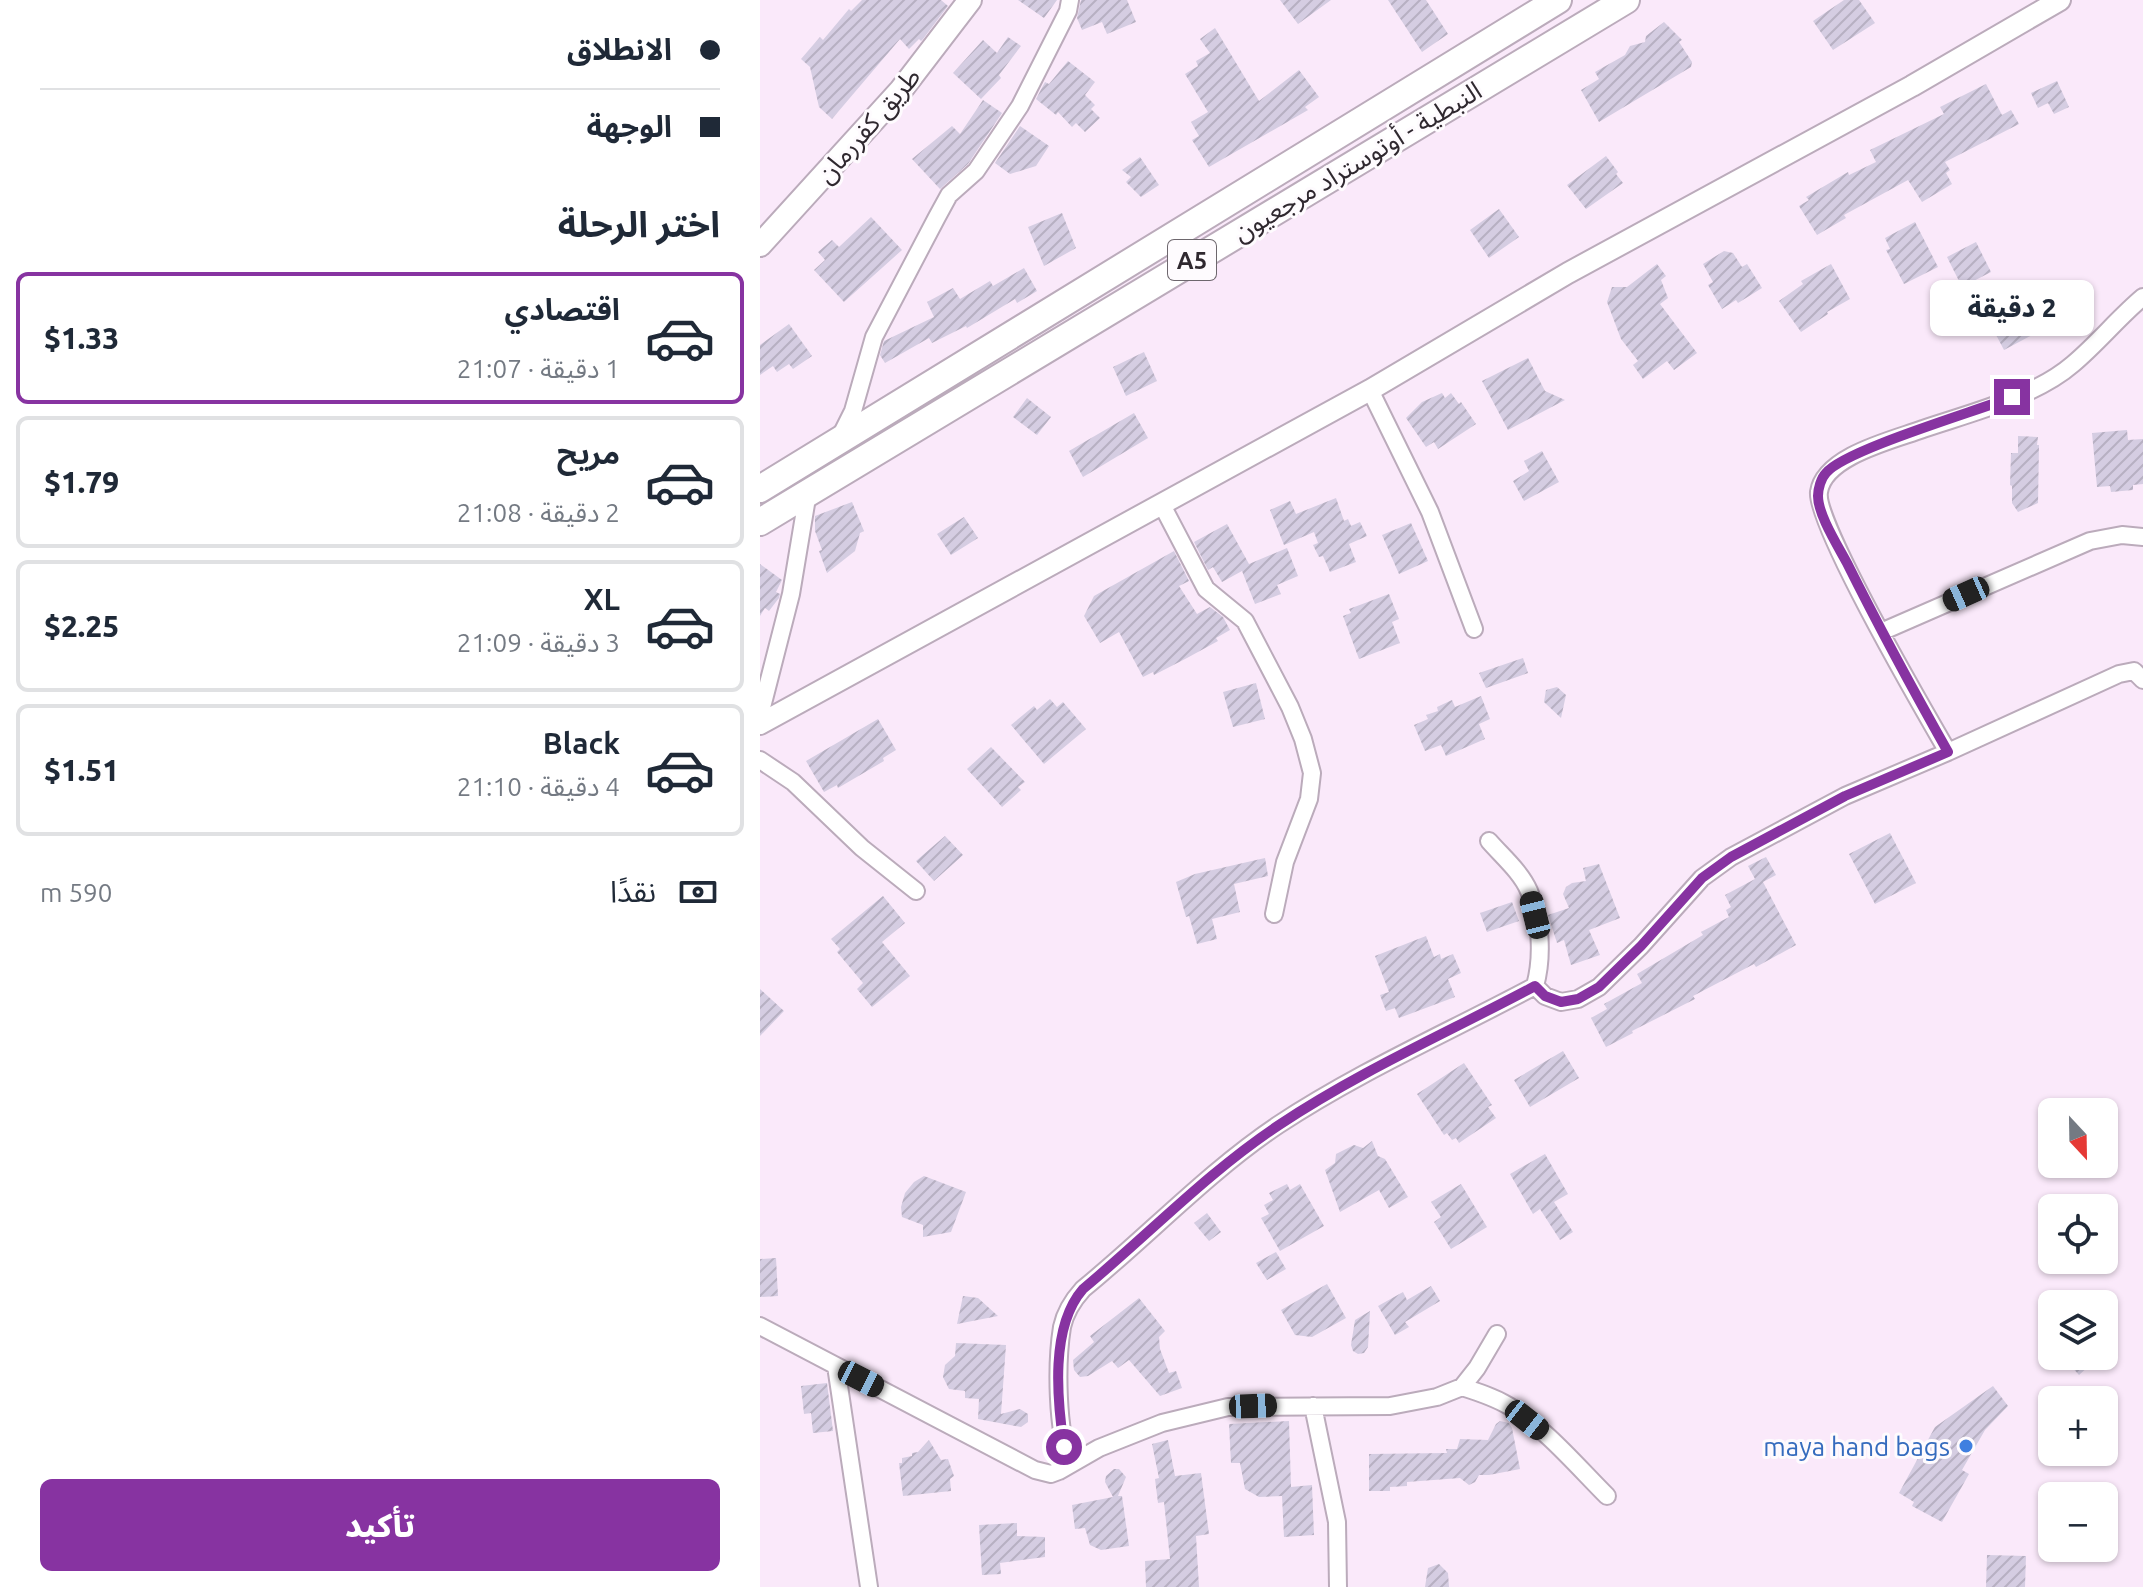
<!DOCTYPE html>
<html lang="ar">
<meta charset="utf-8">
<style>
:root{--surface:#fff;--page:#f2f2f3;--text:#1f2937;--muted:#747a83;--line:#e0e1e3;--accent:#8733a1}
body{margin:0;font-family:Ubuntu,"Noto Sans Arabic",sans-serif;background:var(--page);color:var(--text);direction:rtl;height:100vh;display:flex;flex-direction:column;font-size:30px;white-space:nowrap}
*{box-sizing:border-box;margin:0}
p{font-size:26px;color:var(--muted)}
.icon{flex:none;width:44px;height:44px;fill:none;stroke:currentColor;stroke-width:2;stroke-linecap:round;stroke-linejoin:round}
.map{position:relative;flex:1;overflow:hidden;direction:ltr}
.side{display:flex;flex-direction:column;background:var(--surface);width:760px}
.side>*{flex:none}
.guide{display:grid;align-content:center;height:176px;padding:0 40px;background:var(--surface)}
.needle{width:52px;rotate:158deg}
.buttons{position:absolute;left:1278px;top:1098px;display:grid;gap:16px}
.buttons a{display:grid;place-items:center;width:80px;height:80px;border-radius:12px;background:var(--surface);box-shadow:0 2px 6px #0004;font-size:40px}
.end{position:absolute;width:36px;height:36px;margin:-18px;border:10px solid #8733a1;background:#fff;box-shadow:0 0 0 4px #fff}
.from{border-radius:50%}
.bubble{position:absolute;height:56px;border-radius:12px;background:var(--surface);box-shadow:0 2px 6px #0004;font-size:26px;font-weight:800;line-height:56px;text-align:center;direction:rtl}
.car{position:absolute;width:24px;height:48px;margin:-24px -12px;border-radius:10px;box-shadow:0 0 6px 2px #0007;background:linear-gradient(#222 24%,#8ab4d8 0 40%,#222 0 76%,#8ab4d8 0 86%,#222 0)}
.guide b{display:flex;align-items:center;gap:28px;height:76px;font-size:30px}
.guide b+b{border-top:2px solid var(--line)}
.guide i{width:20px;height:20px;background:var(--text)}
ul{padding:0;list-style:none}
li{display:flex;align-items:center;gap:24px;height:132px;margin:0 16px 12px;padding:0 24px;border:4px solid var(--line);border-radius:12px}
li div{flex:1}
li b{display:block;font-size:30px}
li em{font-style:normal;font-weight:800}
li.active{border-color:var(--accent)}
li>.icon{width:72px;height:72px;stroke-width:1.5}
h2{padding:0 40px;font-size:36px;line-height:96px}
.pay{display:flex;align-items:center;gap:20px;height:88px;padding:0 40px;font-size:30px}
.pay p{margin-inline-start:auto}
.primary-button{display:flex;gap:16px;margin-top:auto;padding:16px 40px}
.primary-button a{flex:1;height:92px;border-radius:12px;background:var(--accent);color:#fff;font-size:32px;font-weight:800;line-height:92px;text-align:center}
main{display:flex;flex:1;min-height:0}
.map>svg:first-child{display:block}
</style>
<main>
<div class="map">
<svg width="1383" height="1587" viewBox="0 0 1383 1587">
<defs>
<pattern id="building-hatch" width="6" height="6" patternUnits="userSpaceOnUse" patternTransform="scale(2)"><rect width="6" height="6" fill="#d5cde2"/><path d="M-1 1l2-2M0 6l6-6M5 7l2-2" fill="none" stroke="#b7b0c2"/></pattern>
</defs>
<rect width="100%" height="100%" fill="#fae9fa"/>
<path fill="url(#building-hatch)" d="M102,0H181L188,6L163,39L161,41L159,39L149,49L140,39L72,119L59,107L50,67L41,59L60,37L63,40L89,9L91,11Z
M258,0H297L284,18Z
M321,0H367L376,22L347,34L342,22L322,30L317,18Z
M520,0H571L538,24Z
M628,0H666L688,34L662,52Z
M1084,0H1099L1115,23L1073,50L1053,21Z
M904,22L922,40L919,42L932,62L931,67L839,122L821,90L839,79L835,72L865,55L870,46L885,42L886,36Z
M455,28L499,101L539,70L559,97L545,107L548,110L449,167L432,140L439,136L431,122L448,112L425,74L438,66L436,61L450,53L440,39Z
M248,37L261,46L239,75L241,78L221,99L193,73L223,40L237,53Z
M308,61L335,82L325,95L335,105L331,109L340,118L325,132L316,123L312,127L298,112L296,115L276,99L285,82L289,84Z
M1297,81L1309,107L1294,114L1288,103L1278,108L1271,93Z
M1226,84L1242,115L1251,110L1259,124L1185,162L1190,170L1186,173L1192,184L1162,202L1148,180L1084,215L1086,218L1057,235L1039,206L1049,200L1046,197L1088,172L1089,175L1116,162L1110,150L1184,114L1180,107Z
M223,100L242,113L208,164L180,189L152,159L192,126L200,134Z
M260,126L289,146L276,166L250,174L235,163Z
M846,156L858,172L856,174L863,183L826,209L807,185Z
M380,157L399,185L381,197L366,182L371,177L362,170Z
M739,209L759,237L729,258L710,230Z
M302,213L316,248L284,266L268,227Z
M111,217L142,250L84,302L54,270L65,260L58,252L72,240L79,247Z
M1155,222L1178,267L1144,284L1126,250L1130,249L1125,238Z
M1216,242L1231,272L1202,287L1187,257Z
M964,251L973,253L982,267L987,264L1002,288L978,303L976,300L962,309L948,285L953,282L943,264Z
M897,264L906,276L901,280L908,298L900,304L937,353L914,370L907,361L883,379L873,365L878,361L861,339L847,302L852,287H867Z
M1071,264L1090,299L1067,312L1068,314L1041,332L1019,301L1043,284L1041,281Z
M264,268L277,291L257,303L255,299L207,328L206,326L172,343L169,338L125,363L120,355L124,341L174,317L167,302L193,288L200,299L230,281L233,286Z
M1268,289L1287,327L1244,350L1224,312Z
M29,324L52,356L33,369L29,364L17,372L13,366L0,375V345Z
M384,352L397,381L366,396L353,367Z
M768,358L785,391L805,400L748,430L722,381Z
M682,393L685,398L691,393L699,404L701,402L716,424L678,449L674,442L666,447L646,418L662,402Z
M267,398L291,417L277,435L253,417Z
M374,413L388,438L323,477L309,451Z
M1367,430L1368,440L1383,439V484L1373,485V490L1351,492L1350,486L1337,487L1332,433Z
M1258,436L1278,437L1277,445H1279L1278,503L1258,512L1252,503V486L1250,485L1251,453H1258Z
M782,451L799,482L764,501L753,481L769,471L764,461Z
M576,498L584,521L588,519L591,526L600,522L607,536L589,544L596,562L570,572L563,556L559,557L553,545L558,543L554,532L524,545L510,510L530,501L536,514Z
M92,502L104,531L100,533L95,551L67,573L59,551L62,550L55,531V516Z
M204,517L218,538L191,555L177,534Z
M651,523L668,561L639,574L622,535Z
M467,524L489,564L527,548L538,576L517,585L521,594L495,604L482,571L462,582L453,567L448,570L434,542Z
M414,551L429,581L419,586L437,614L450,607L463,617L470,630L456,638L458,641L427,658L394,675L393,672L383,677L359,632L340,643L324,616L334,596Z
M0,564L22,580L16,592L20,594L19,598L9,611L5,608L0,616Z
M629,594L639,619L632,622L640,643L599,659L583,616L591,613L589,609Z
M763,658L768,673L726,688L719,673Z
M496,683L505,719L473,727L463,692Z
M797,687L806,695L801,718L784,702L786,690Z
M721,696L730,719L719,724L725,739L686,756L681,745L665,751L654,725L668,719L666,715L678,711L677,707L692,700L695,707Z
M290,699L297,707L303,702L326,729L284,764L251,725L274,706L277,710Z
M118,719L136,750L123,758L124,761L78,788L77,785L64,792L46,761Z
M231,747L265,782L258,787L261,790L242,807L207,769Z
M1130,833L1156,883L1115,904L1089,854Z
M185,836L203,855L174,881L156,861Z
M1006,857L1016,875L1003,882L1036,945L996,967L994,964L933,996L935,999L872,1031L873,1033L846,1047L831,1018L847,1009L844,1004L882,983L877,974L943,935L941,932L969,917L966,910L971,907L965,895L995,879L988,866Z
M505,858L508,876L474,884L480,912L452,919L457,939L437,944L429,916L426,917L416,882L435,874Z
M839,864L860,918L829,930L840,955L811,965L804,940L797,943L788,915L809,908L803,894L806,887L812,883L826,881L823,868Z
M123,896L145,923L122,942L150,976L112,1007L97,989L103,983L77,952L80,949L71,939Z
M752,902L759,921L727,932L720,913Z
M666,936L674,957L680,954L681,959L693,954L701,973L688,979L695,997L639,1018L635,1008L626,1011L620,995L629,992L615,956Z
M0,989L24,1011L0,1036Z
M803,1051L819,1078L770,1107L754,1080Z
M704,1063L732,1105L728,1107L736,1118L699,1143L696,1138L692,1140L687,1133L684,1135L657,1094Z
M612,1141L618,1156L625,1159L648,1197L629,1208L619,1190L580,1212L565,1170L575,1163L576,1154L594,1145L603,1148Z
M785,1154L808,1194L794,1202L813,1232L800,1240L780,1209L773,1214L750,1174Z
M164,1176L206,1192L191,1232L163,1237V1225L142,1217L141,1207L145,1193L154,1182Z
M527,1184L530,1190L540,1184L564,1226L520,1251L501,1218L509,1214L504,1205L513,1200L509,1193Z
M701,1184L727,1227L691,1249L674,1222L681,1217L671,1202Z
M447,1213L461,1232L449,1241L434,1223Z
M516,1252L526,1269L507,1280L496,1263Z
M16,1258L18,1296L0,1297V1259Z
M567,1284L586,1318L552,1337L535,1335L521,1310Z
M671,1286L680,1301L645,1322L649,1327L635,1335L618,1306L643,1292L647,1300Z
M203,1296L218,1298L238,1316L197,1324Z
M379,1298L405,1331L399,1337L400,1349L409,1373L416,1371L422,1388L400,1396L369,1360L358,1368L352,1361L328,1376L320,1377L314,1370L313,1360L334,1342L330,1336Z
M610,1311L608,1347L604,1353L598,1354L593,1351L591,1345L595,1320Z
M196,1343L246,1345L241,1414L260,1409L268,1414V1422L261,1427L218,1419L219,1399L205,1398V1391L189,1389L183,1377L185,1365L195,1356Z
M1302,1356H1340L1319,1375Z
M67,1383L73,1431L53,1433L51,1413L44,1414L41,1386Z
M1233,1386L1248,1406L1225,1430L1202,1470L1209,1474L1182,1522L1152,1506L1154,1502L1139,1493L1175,1427Z
M529,1421L531,1487L552,1485L554,1535L524,1537L522,1496L499,1497L485,1489L480,1463H471L469,1424Z
M740,1421L749,1423L752,1428L760,1469L729,1475H719L715,1482L709,1485L700,1478L647,1482V1486L630,1487V1491H609V1454L687,1453L686,1449H697L700,1439L728,1440L736,1424Z
M169,1440L181,1460L188,1459L194,1476L190,1479L191,1491L143,1496L139,1463H142V1458L152,1456V1453L158,1452Z
M408,1440L415,1476L441,1473L449,1534L436,1536L439,1587H386L385,1561L410,1559L404,1502L398,1503L395,1479L399,1478L392,1444Z
M354,1469H359L366,1477L358,1496H362L369,1546L341,1550L330,1545L325,1528L315,1529L312,1505L353,1497L345,1482L346,1476Z
M257,1523V1536L285,1537V1557L240,1563L241,1574L222,1575L219,1525Z
M1227,1555L1266,1556L1265,1587H1226Z
M679,1564L688,1573L689,1587H665L668,1568Z"/>
<g fill="none" stroke-linecap="round" stroke-linejoin="round">
<g stroke="#bbabbb" stroke-width="20">
<path id="minor" d="M610,390L670,512L714,629
M80,437L93,411L114,337L177,217L189,195L216,171L260,106L308,11L310,0
M402,505L446,589L485,621L530,707L543,739L552,773L549,799L525,862L514,914
M1121,632L1330,541L1362,535L1383,537
M0,715L31,594L48,492
M1188,752L1359,674L1374,671L1383,680
M0,760L33,782L102,848L156,891
M775,986L785,996L801,1002L818,999L839,987L881,946L942,878L971,857L1085,796L1188,752C1166,714 1054,522 1059,492C1064,456 1133,440 1163,429C1210,413 1275,397 1313,364C1338,343 1358,318 1383,297
M0,1326L275,1470L291,1474L299,1471L339,1448L402,1423L468,1407L630,1406L677,1397L702,1387L717,1368L737,1334
M76,1366L109,1587
M702,1387C718,1392 734,1397 749,1406C786,1429 816,1465 847,1496
M553,1406L577,1522L578,1587
M310,1464C297,1429 296,1365 302,1327C305,1313 313,1300 323,1289C388,1236 448,1172 518,1125C600,1071 689,1032 775,986C783,957 781,919 769,891C761,872 742,856 729,841"/>
</g>
<g stroke="#bbabbb" stroke-width="24">
<path id="tertiary" d="M0,724L610,390L808,273L1152,86L1300,0"/>
</g>
<g stroke="#bbabbb" stroke-width="26">
<path id="secondary" d="M0,245L141,90L210,0"/>
</g>
<g stroke="#bbabbb" stroke-width="30">
<path id="trunk" d="M0,489L798,0
M0,522L866,0"/>
</g>
<use href="#minor" stroke="#fff" stroke-width="16"/>
<use href="#tertiary" stroke="#fff" stroke-width="20"/>
<use href="#secondary" stroke="#fff" stroke-width="22"/>
<use href="#trunk" stroke="#fff" stroke-width="26"/>
</g>
<g fill="none" stroke-linecap="round" stroke-linejoin="round">
<path stroke="#8733a1" stroke-width="10" d="M304,1447C297,1399 290,1327 323,1289C388,1235 448,1172 519,1125C600,1071 689,1032 775,986L785,996L801,1002L818,999L839,987L881,946L942,878L971,857L1085,796L1188,752C1153,690 1119,627 1087,563C1078,546 1058,515 1058,496C1058,489 1061,478 1066,473C1084,450 1217,411 1252,397"/>
</g>
<circle fill="#3f7fe0" stroke="#fefbfe" stroke-width="3" cx="1206" cy="1446" r="8"/>
<g text-anchor="middle" dominant-baseline="central" stroke-width="6" stroke-linejoin="round" paint-order="stroke">
<rect fill="#fefbfe" stroke="#6d676d" stroke-width="2" x="408" y="240" width="48" height="40" rx="6"/>
<g font-size="24" font-weight="bold" fill="#2f282f">
<text x="432" y="260">A5</text>
</g>
<g font-size="26" fill="#2f282f" stroke="#fefbfe">
<text transform="translate(108 125) rotate(-49)">طريق كفررمان</text>
<text transform="translate(597 161) rotate(-31)">النبطية - أوتوستراد مرجعيون</text>
</g>
<g font-size="26" fill="#366cbe" stroke="#fefbfe" text-anchor="end">
<text x="1190" y="1446">maya hand bags</text>
</g>
</g>
</svg>
<div class="buttons">
<a><svg class="needle" viewBox="-14 -14 28 28"><path d="M0-13l5 13h-10z" fill="#e53935"/><path d="M0 13l5-13h-10z" fill="#747a83"/></svg></a>
<a><svg class="icon" aria-label="locate" viewBox="0 0 24 24"><circle cx="12" cy="12" r="6"/><path d="M12 2v4M12 18v4M2 12h4M18 12h4"/></svg></a>
<a><svg class="icon" aria-label="layers" viewBox="0 0 24 24"><path d="M12 4l9 5-9 5-9-5zM3 14l9 5 9-5"/></svg></a>
<a>+</a>
<a>−</a>
</div>
<i class="end from" style="left:304px;top:1447px"></i>
<i class="end" style="left:1252px;top:397px"></i>
<div class="bubble" style="left:1170px;top:280px;width:164px">2 دقيقة</div>
<i class="car" style="left:1206px;top:594px;rotate:246deg"></i>
<i class="car" style="left:775px;top:915px;rotate:346deg"></i>
<i class="car" style="left:101px;top:1379px;rotate:117deg"></i>
<i class="car" style="left:493px;top:1406px;rotate:88deg"></i>
<i class="car" style="left:767px;top:1420px;rotate:128deg"></i>
</div>
<section class="side">
<div class="guide">
<b><i class="from"></i>الانطلاق</b>
<b><i></i>الوجهة</b>
</div>
<h2>اختر الرحلة</h2>
<ul>
<li class="active"><svg class="icon" aria-label="car" viewBox="0 0 24 24"><path d="M5 17H2v-5l4-1 3-4h7l3 4 3 1v5h-3M9 17h6M6 11h13"/><circle cx="7" cy="17" r="2"/><circle cx="17" cy="17" r="2"/></svg><div><b>اقتصادي</b><p>1 دقيقة · 21:07</p></div><em>$1.33</em></li>
<li><svg class="icon" aria-label="car" viewBox="0 0 24 24"><path d="M5 17H2v-5l4-1 3-4h7l3 4 3 1v5h-3M9 17h6M6 11h13"/><circle cx="7" cy="17" r="2"/><circle cx="17" cy="17" r="2"/></svg><div><b>مريح</b><p>2 دقيقة · 21:08</p></div><em>$1.79</em></li>
<li><svg class="icon" aria-label="car" viewBox="0 0 24 24"><path d="M5 17H2v-5l4-1 3-4h7l3 4 3 1v5h-3M9 17h6M6 11h13"/><circle cx="7" cy="17" r="2"/><circle cx="17" cy="17" r="2"/></svg><div><b>XL</b><p>3 دقيقة · 21:09</p></div><em>$2.25</em></li>
<li><svg class="icon" aria-label="car" viewBox="0 0 24 24"><path d="M5 17H2v-5l4-1 3-4h7l3 4 3 1v5h-3M9 17h6M6 11h13"/><circle cx="7" cy="17" r="2"/><circle cx="17" cy="17" r="2"/></svg><div><b>Black</b><p>4 دقيقة · 21:10</p></div><em>$1.51</em></li>
</ul>
<div class="pay"><svg class="icon" aria-label="cash" viewBox="0 0 24 24"><path d="M3 7h18v10H3z"/><circle cx="12" cy="12" r="2"/></svg>نقدًا<p>590 m</p></div>
<div class="primary-button"><a>تأكيد</a></div>
</section>
</main>
